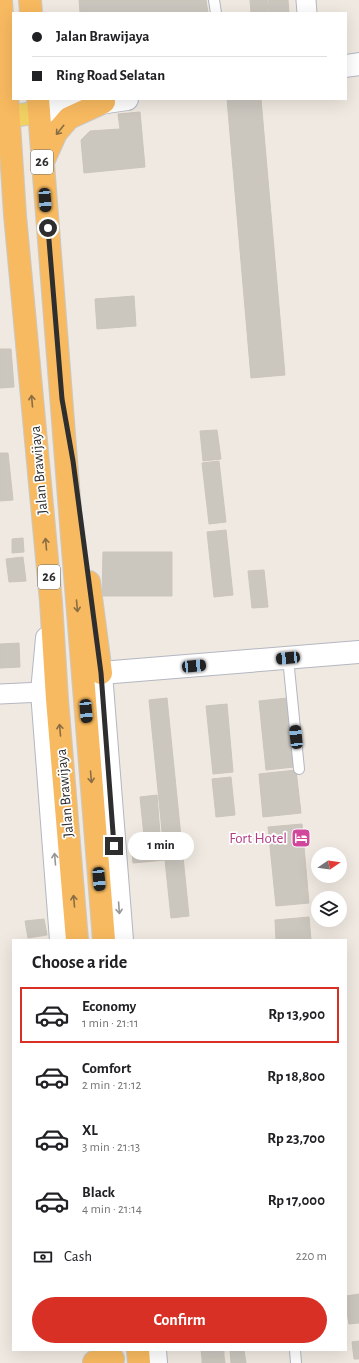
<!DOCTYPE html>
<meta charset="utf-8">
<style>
:root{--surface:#fff;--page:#f6f6f6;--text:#202124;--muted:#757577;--line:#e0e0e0;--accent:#d93025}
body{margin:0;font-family:"Alegreya Sans",sans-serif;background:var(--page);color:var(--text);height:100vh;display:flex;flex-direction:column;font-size:15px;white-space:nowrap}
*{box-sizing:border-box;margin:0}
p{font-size:13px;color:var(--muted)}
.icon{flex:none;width:22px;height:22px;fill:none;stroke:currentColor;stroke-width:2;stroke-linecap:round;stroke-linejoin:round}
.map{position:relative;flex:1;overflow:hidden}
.side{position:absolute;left:12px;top:939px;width:335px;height:412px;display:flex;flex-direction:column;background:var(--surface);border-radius:0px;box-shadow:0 4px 16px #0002}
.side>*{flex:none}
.hud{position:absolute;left:12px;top:12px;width:335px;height:88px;border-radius:0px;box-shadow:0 4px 16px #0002;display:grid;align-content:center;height:88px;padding:0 20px;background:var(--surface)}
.needle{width:26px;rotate:77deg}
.controls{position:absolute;left:311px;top:847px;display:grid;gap:8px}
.controls a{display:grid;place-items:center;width:36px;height:36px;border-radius:50%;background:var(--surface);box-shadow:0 4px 16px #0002;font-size:20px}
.end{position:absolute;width:18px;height:18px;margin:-9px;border:5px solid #2e2e2e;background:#fff;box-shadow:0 0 0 2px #fff}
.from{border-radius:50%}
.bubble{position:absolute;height:28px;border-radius:14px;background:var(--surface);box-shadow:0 4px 16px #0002;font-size:13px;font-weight:700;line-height:28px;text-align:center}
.car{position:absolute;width:12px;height:24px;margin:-12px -6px;border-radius:5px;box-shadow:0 0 3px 1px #0007;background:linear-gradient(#222 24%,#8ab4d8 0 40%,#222 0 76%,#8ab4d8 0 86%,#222 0)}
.hud b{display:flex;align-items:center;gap:14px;height:38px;font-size:15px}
.hud b+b{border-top:1px solid var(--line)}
.hud i{width:10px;height:10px;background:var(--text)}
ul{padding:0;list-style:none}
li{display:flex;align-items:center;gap:12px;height:56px;margin:0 8px 6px;padding:0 12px;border:2px solid transparent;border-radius:0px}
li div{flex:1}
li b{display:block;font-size:15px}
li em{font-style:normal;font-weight:700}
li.current{border-color:var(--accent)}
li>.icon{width:36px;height:36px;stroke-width:1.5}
h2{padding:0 20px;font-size:18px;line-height:48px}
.pay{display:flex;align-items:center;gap:10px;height:44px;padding:0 20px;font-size:15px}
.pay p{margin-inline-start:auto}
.button{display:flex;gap:8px;margin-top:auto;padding:8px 20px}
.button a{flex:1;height:46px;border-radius:24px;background:var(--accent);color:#fff;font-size:16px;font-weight:700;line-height:46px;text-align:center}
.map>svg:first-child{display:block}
</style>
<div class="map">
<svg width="359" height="1363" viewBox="0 0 359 1363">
<rect width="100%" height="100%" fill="#efe9e1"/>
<path fill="#cbc7bf" stroke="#cbc5ba" d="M79,0H206L208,13H80Z
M250,0H267L268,13H251Z
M268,0H288L289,13H269Z
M227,99H261L285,375L251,378Z
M140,112L145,167L84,173L81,140L90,131L120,129L118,114Z
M134,296L136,326L97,329L95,299Z
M0,349H11L14,387L0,388Z
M217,430L221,459L203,461L200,431Z
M0,453H8L13,500L0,501Z
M219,461L226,522L209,524L202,463Z
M226,530L233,595L214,597L207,532Z
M23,538L24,552L12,553V539Z
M103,552H172V596H102Z
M23,557L26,581L9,582L6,559Z
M264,570L268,607L252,608L248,571Z
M19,643L20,667L0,668V644Z
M167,698L189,916L171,918L165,860L133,863L131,844L163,841L149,700Z
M287,698L294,767L266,770L259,701Z
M227,704L233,772L213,774L206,706Z
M296,770L301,813L263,817L259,774Z
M231,777L235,815L216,817L212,779Z
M157,795L160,834L144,836L140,797Z
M302,824L309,903L276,906L268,827Z
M309,917L311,940H276L275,920Z
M44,919L47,935L28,938L25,921Z
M359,1294V1323L349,1324L346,1307V1296Z
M359,1341V1359H354L352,1342Z
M201,1350H224V1356L202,1358Z
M230,1350H244L246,1363H231Z
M224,1356L225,1363H202V1358Z"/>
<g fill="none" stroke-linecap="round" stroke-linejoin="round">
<g stroke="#b4b7c1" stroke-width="12">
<path id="service" d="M214,0L216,13
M288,658L299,769
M295,1350L296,1363"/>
</g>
<g stroke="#b4b7c1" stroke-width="21">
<path id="minor" d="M306,0L307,13
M0,694L42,692"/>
</g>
<g stroke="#b4b7c1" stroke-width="24">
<path id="tertiary" d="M346,66L359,64
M39,112L127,99
M47,638L42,692L61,940
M122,940L101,673L359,652
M155,1350L156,1363"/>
</g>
<g stroke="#c9c9c9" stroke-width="24">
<path id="primary" d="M8,117L39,112"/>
</g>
<g stroke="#c9c9c9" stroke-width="24">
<path id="trunk" d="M1,0L15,215L51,602L57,699L77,940
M30,0L31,13
M38,99C60,379 81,660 104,940
M43,162L56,133L69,118L104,102
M89,582L101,673
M138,1350L139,1363
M94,1362L113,1359"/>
</g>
<use href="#service" stroke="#fff" stroke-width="10"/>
<use href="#minor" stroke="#fff" stroke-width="19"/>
<use href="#tertiary" stroke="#fff" stroke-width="22"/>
<use href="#primary" stroke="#f2d163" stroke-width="22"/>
<use href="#trunk" stroke="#f8ba60" stroke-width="22"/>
</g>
<defs><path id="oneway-shaft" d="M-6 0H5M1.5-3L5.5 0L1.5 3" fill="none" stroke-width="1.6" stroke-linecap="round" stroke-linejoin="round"/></defs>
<g stroke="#896d44">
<use href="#oneway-shaft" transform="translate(60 130) rotate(129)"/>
<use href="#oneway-shaft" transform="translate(32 401) rotate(-95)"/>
<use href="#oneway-shaft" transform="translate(46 544) rotate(-95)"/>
<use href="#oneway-shaft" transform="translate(77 606) rotate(85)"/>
<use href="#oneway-shaft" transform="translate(60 730) rotate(-95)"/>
<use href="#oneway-shaft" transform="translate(91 777) rotate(85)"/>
<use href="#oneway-shaft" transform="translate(74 901) rotate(-95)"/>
</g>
<g stroke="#969696">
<use href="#oneway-shaft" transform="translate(55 859) rotate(-95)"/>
<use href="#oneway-shaft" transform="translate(119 908) rotate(86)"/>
</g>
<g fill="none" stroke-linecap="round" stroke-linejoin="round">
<path stroke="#2e2e2e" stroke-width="5" d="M48,228L62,399L73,461L101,673L114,846"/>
</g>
<defs>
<g id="hotel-square" transform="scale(1)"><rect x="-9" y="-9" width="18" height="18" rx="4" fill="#d1479c" stroke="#fff"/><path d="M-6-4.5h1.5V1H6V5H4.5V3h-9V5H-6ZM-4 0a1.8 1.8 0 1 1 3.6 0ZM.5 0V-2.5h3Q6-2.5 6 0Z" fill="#fff"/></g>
</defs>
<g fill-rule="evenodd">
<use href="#hotel-square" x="301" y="838"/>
</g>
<g text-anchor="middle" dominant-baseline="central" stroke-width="3.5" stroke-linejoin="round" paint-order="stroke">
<g fill="#fff" stroke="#6d6d6d" stroke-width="1">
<rect x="31" y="150" width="22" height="24" rx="3"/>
<rect x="38" y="565" width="22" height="24" rx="3"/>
</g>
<g font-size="14" font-weight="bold" fill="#2e2e2e">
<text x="42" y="162">26</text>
<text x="49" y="577">26</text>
</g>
<g font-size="15" fill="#2e2e2e" stroke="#fff">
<text transform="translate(39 470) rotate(-95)">Jalan Brawijaya</text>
<text transform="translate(65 793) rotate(-95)">Jalan Brawijaya</text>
</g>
<g font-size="15" fill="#b23c85" stroke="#fff" text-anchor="end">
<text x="287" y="838">Fort Hotel</text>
</g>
</g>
</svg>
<div class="controls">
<a><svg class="needle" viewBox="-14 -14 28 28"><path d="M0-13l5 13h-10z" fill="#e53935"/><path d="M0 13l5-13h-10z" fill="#757577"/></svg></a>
<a><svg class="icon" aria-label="layers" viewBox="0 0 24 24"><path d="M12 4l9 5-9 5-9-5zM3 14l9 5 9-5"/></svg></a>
</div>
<i class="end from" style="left:48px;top:228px"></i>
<i class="end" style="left:114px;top:846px"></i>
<div class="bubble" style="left:128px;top:832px;width:66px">1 min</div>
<i class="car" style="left:45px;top:200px;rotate:176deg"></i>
<i class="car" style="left:288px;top:658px;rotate:265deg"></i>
<i class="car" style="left:194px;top:666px;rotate:85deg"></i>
<i class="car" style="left:86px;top:711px;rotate:175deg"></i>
<i class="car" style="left:296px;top:737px;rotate:354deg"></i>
<i class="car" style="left:99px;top:879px;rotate:175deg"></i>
<div class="hud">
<b><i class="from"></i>Jalan Brawijaya</b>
<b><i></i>Ring Road Selatan</b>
</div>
<section class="side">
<h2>Choose a ride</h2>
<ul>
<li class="current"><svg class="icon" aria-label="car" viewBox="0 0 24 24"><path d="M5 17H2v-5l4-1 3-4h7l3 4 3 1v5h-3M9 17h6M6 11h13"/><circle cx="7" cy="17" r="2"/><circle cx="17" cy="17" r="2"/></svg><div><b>Economy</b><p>1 min · 21:11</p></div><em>Rp 13,900</em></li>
<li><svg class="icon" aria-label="car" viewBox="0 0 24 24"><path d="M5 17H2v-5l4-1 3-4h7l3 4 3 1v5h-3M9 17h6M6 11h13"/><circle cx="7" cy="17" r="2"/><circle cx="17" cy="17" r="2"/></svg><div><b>Comfort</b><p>2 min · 21:12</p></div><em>Rp 18,800</em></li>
<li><svg class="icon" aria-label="car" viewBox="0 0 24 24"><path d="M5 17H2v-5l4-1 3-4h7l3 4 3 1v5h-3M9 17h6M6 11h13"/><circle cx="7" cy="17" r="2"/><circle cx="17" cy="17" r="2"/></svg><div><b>XL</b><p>3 min · 21:13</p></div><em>Rp 23,700</em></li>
<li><svg class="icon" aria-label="car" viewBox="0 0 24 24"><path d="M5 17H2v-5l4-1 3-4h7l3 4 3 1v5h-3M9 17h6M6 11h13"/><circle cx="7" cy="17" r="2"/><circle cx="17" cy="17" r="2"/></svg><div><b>Black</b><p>4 min · 21:14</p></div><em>Rp 17,000</em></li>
</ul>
<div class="pay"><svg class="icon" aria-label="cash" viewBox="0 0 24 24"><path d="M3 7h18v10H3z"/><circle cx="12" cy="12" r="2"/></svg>Cash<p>220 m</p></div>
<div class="button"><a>Confirm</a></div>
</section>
</div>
